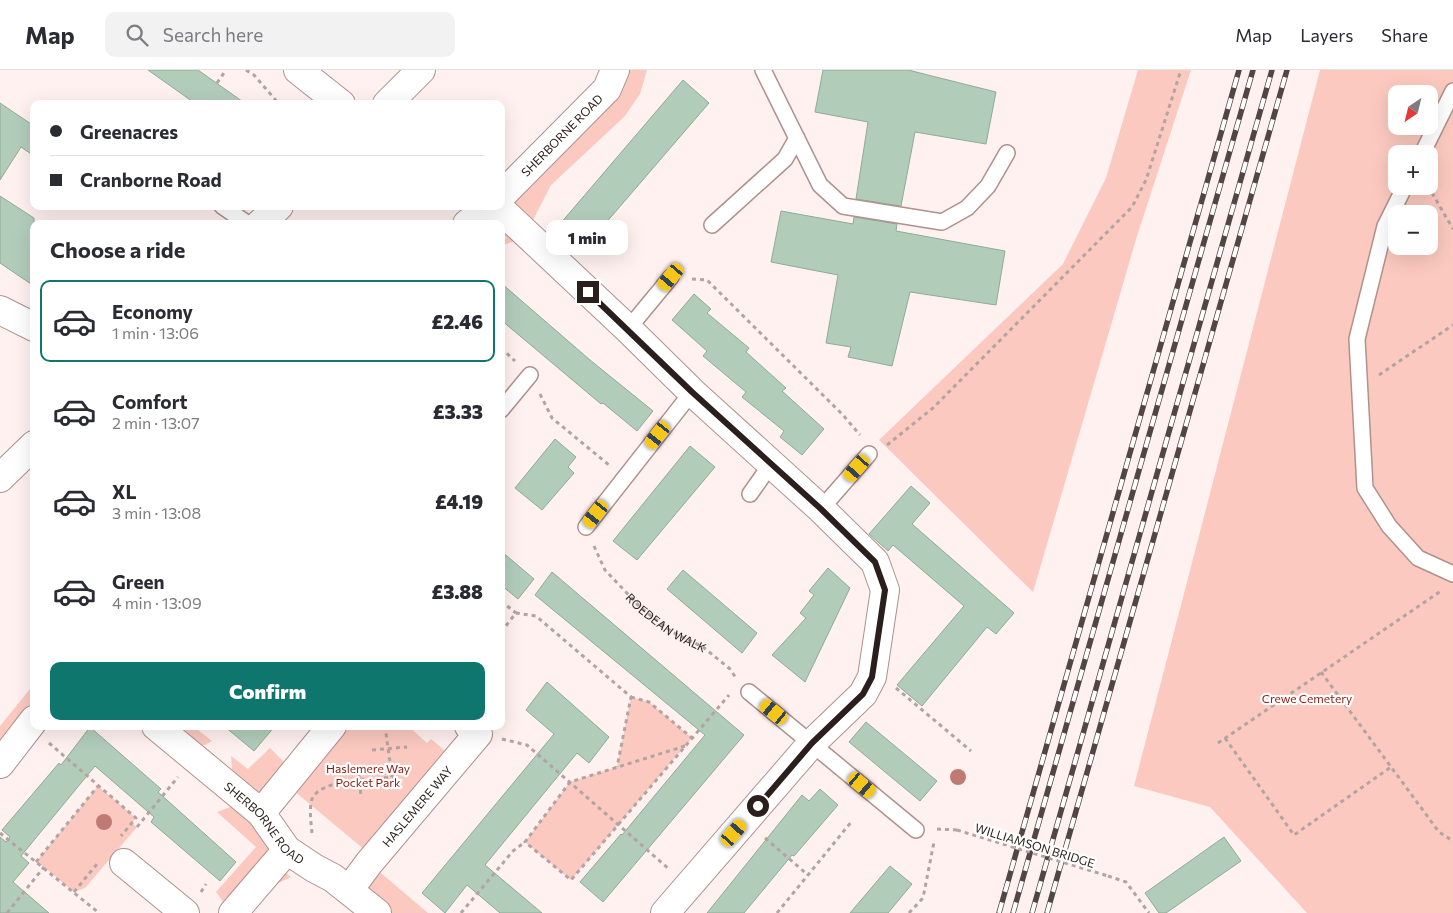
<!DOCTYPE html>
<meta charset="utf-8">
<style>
:root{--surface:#fff;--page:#f2f2f3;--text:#2b2b33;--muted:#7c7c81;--line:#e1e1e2;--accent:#0f766e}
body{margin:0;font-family:Commissioner,sans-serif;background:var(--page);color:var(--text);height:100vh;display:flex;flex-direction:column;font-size:19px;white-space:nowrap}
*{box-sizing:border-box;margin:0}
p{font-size:16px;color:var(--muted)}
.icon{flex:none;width:28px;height:28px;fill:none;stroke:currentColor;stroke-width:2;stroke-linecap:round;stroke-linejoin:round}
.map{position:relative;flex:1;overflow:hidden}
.drawer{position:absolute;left:30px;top:150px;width:475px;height:510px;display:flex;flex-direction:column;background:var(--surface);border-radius:10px;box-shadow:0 5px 20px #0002}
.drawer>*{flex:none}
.hud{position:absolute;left:30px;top:30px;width:475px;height:110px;border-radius:10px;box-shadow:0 5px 20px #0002;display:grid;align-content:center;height:110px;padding:0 20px;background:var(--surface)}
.needle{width:32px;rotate:215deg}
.tools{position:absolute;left:1388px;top:15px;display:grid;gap:10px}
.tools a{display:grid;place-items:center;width:50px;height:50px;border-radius:10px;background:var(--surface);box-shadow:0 5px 20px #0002;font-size:25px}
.end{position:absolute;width:22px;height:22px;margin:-11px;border:6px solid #2a1f1c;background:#fff;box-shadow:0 0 0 2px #fff}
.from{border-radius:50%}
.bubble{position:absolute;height:35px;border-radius:10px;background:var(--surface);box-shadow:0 5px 20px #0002;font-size:16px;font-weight:800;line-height:35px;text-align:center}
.car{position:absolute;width:15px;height:30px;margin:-15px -8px;border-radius:6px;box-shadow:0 0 4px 1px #0007;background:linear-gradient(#f5c518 24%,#345 0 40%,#f5c518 0 76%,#345 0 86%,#f5c518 0)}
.hud b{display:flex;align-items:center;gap:18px;height:48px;font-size:19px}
.hud b+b{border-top:1px solid var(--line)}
.hud i{width:12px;height:12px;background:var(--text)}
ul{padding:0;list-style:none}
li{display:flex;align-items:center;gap:15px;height:82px;margin:0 10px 8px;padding:0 10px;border:2px solid transparent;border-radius:10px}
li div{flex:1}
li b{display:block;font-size:19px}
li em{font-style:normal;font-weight:800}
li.selected{border-color:var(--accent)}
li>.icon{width:45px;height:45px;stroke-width:1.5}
h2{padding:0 20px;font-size:22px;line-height:60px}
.primary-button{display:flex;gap:10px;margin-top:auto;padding:10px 20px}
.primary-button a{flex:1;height:58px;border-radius:10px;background:var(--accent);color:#fff;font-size:20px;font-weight:800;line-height:58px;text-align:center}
header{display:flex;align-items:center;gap:30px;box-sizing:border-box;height:70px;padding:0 25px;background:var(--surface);border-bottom:1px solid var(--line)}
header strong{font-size:24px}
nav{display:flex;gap:28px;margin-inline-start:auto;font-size:18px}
.search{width:350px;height:45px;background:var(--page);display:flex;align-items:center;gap:12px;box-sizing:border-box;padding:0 18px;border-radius:10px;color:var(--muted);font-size:19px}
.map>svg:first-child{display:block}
</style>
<header>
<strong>Map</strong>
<div class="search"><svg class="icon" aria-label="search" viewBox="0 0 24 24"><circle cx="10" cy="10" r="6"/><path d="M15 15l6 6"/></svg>Search here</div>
<nav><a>Map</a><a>Layers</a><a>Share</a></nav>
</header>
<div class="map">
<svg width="1453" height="843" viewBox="0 0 1453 843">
<rect width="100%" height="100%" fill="#fff1ef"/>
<path fill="#fbc9bf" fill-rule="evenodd" d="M615,0H647L640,24L624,47L551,115L532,152L512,172L501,176V154H467Z
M1138,0H1191L1137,166L1033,522L879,370L1063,194L1106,108Z
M1320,0H1453V843H1307L1210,737L1134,716ZM1396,24H1429V56H1396ZM1396,84H1429V116H1396ZM1396,144H1429V176H1396Z
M34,614V650L0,694V656Z
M631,627L649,632L692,668L571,810L525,772L570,712L617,697Z
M156,656H193L212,671L205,675L181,678Z
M346,656H408L427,673L431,669L449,684L366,781L293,720Z
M270,678L294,702L261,743L275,794L291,807L276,814L251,843H231L216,822L256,777L217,742L246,731L233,708L231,686L248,699Z
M98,716L136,748L132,753L137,757L85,818L74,822L44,797L36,792Z
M369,793L428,843H377L349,820Z"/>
<path fill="#b2ccba" stroke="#90aa98" d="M148,0H198L246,34H196Z
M823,0H908L996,22L986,74L915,62L901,136L856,129L868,52L815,42Z
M683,10L709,33L586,176L560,154Z
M0,33L34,56V86L21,77L0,110Z
M0,126L34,148V216L0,193Z
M781,141L853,154L854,147L897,154L896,161L1005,181L996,235L910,222L892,296L848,287L851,277L826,273L838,205L771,192Z
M501,213L590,290L653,341L637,361L603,333L601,334L501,250Z
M694,224L711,239L707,243L749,278L746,282L786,318L782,321L824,359L802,385L780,367L784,361L742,327L746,322L703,286L707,281L672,250Z
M555,369L576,387L568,397L574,403L542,440L515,418Z
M690,376L715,397L637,490L613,471Z
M911,416L930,433L912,454L1014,543L996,564L987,557L922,636L897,615L964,536L893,475L888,481L869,464Z
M501,481L534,509L518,529L501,515Z
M828,498L850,518L805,612L772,585L806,548L800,543L814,525L809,521Z
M683,500L757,563L742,583L667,519Z
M552,502L744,665L603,832L580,812L621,764L622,765L705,665L535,525Z
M547,612L609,667L589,693L577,683L485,795L542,843H500L467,815L445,843L422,823L554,664L526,640Z
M866,652L937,711L920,731L849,672Z
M224,656H275L254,681Z
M90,657L161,719L158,722L236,792L220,811L151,752L154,747L95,696L21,786L29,793L13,812L49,843H0V767L6,772L10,767L2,760L59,693L61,695Z
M820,719L838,735L794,786L792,785L744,843H707L802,725L809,731Z
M1224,767L1241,791L1166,843H1159L1145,823Z
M890,796L912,814L888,843H850Z"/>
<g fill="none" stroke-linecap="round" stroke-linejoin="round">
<g stroke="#b0918c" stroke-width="18">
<path id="lane" d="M763,0L820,115L843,136L942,152L967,138L988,116L1007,83
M1422,84L1453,21
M1405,116L1385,156L1357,269L1365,418L1389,456L1418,488L1453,504
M222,136L248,154
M712,155L785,89L797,68
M628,259L671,207
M501,340L530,305
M750,424L771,394
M821,439L869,384
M586,457L692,322
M749,622L916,760"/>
</g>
<g stroke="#b0918c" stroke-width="30">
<g id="street">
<path id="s2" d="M501,126L607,19L615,0"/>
<path d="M497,136L628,259L692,322L821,439L875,492L885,520L872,607L863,624L812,673L665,843"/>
<path d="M467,154L491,136"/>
<path d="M0,240L34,257"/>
<path id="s3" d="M156,656L261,743L287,780L314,798L333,808L377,843"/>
<path d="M0,694L34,650"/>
<path d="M261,743L332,656"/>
<path d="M124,793L185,843"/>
<path id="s4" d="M349,820L369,793L478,664L469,656"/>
<path d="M233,843L287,780"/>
</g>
</g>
<g stroke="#b0918c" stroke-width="30">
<path id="secondary" d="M298,0L341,34
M387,34L421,0
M260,154L279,136
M0,408L34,375"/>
</g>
<g stroke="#b1a4a1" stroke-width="3" stroke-dasharray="4 4" stroke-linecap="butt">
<path d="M246,0L254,5L279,34"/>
<path d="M217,13L226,0"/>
<path d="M1428,116L1453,159"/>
<path d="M692,209L707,210L843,345L860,365"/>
<path d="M501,278L515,291"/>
<path d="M1379,305L1453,255"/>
<path d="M540,324L552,348L609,395"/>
<path d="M887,375L933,338L1132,137L1146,110L1181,0"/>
<path id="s1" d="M594,476L605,500L641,538L672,562L703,577L730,599L736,608"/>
<path d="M501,531L516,543"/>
<path d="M501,562L516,543L536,546L631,627L617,697"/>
<path d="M1321,602L1439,762L1453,771"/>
<path d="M896,618L971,681"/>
<path d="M631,627L649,632L692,668"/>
<path d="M1225,668L1294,765L1391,697"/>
<path d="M502,669L527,675L669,799"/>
<path d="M49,673L136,748L121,766"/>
<path d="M1218,673L1441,521"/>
<path d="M685,676L570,712L525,772L571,810L729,625"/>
<path d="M372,680L407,677"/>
<path d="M358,696L361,727"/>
<path d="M137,757L178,707"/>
<path d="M937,759L957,760"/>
<path d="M0,763L99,843"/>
<path d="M312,763C311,753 309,738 312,729C320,709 374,709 392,707L385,656"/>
<path d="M765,768L808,805"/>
<path d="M36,792L98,716"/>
<path d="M1108,806L1126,812L1149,843"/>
<path d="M74,822L97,794"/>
<path d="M201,822L206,814"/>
<path d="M7,843L44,797"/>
<path d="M461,843L513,781L525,772"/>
<path d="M777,843L852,751"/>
<path d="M909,843L923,828L934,772"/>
</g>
<use href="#lane" stroke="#fff" stroke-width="15"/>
<use href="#street" stroke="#fff" stroke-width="28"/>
<use href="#secondary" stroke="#fff" stroke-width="28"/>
<g stroke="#514643" stroke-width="5.5">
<path id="rail" d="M999,843L1239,0
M1013,843L1253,0
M1032,843L1272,0
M1047,843L1287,0"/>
</g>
<use href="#rail" stroke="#fff" stroke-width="4" stroke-dasharray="11" stroke-linecap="butt"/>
<path stroke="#b1a4a1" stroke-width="3" stroke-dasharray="4 4" stroke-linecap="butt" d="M957,760L1108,806"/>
</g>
<g fill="#bf7a73">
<circle cx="958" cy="707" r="8"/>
<circle cx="104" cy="752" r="8"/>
</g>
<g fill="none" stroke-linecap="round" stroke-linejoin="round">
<path stroke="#2a1f1c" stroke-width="6" d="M588,222L692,322L821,439L875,492L885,520L872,607L863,624L812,673L758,736"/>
</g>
<g text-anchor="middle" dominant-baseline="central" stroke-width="4.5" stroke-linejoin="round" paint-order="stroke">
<g font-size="12" fill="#2a1f1c" stroke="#fff">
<text stroke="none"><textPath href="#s2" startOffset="86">SHERBORNE ROAD</textPath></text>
<text stroke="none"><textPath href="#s1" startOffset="108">ROEDEAN WALK</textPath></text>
<text stroke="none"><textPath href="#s4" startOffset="108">HASLEMERE WAY</textPath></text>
<text stroke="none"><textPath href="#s3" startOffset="146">SHERBORNE ROAD</textPath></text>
<text transform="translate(1035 775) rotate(17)">WILLIAMSON BRIDGE</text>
</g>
<g font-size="12" fill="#8a190e" stroke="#fff">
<text x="1307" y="628">Crewe Cemetery</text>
<text x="368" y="698">Haslemere Way<tspan x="368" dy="14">Pocket Park</tspan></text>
</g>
</g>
</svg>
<div class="tools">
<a><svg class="needle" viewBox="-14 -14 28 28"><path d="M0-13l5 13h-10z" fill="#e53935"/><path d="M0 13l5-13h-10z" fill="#7c7c81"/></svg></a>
<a>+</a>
<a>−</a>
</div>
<i class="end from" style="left:758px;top:736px"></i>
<i class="end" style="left:588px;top:222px"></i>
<div class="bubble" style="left:546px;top:150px;width:82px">1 min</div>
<i class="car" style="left:671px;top:207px;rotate:220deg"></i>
<i class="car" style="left:658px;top:365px;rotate:218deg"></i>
<i class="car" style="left:857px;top:398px;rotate:221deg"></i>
<i class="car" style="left:596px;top:444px;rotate:218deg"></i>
<i class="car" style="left:774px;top:642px;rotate:309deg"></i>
<i class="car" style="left:862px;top:715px;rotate:130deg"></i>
<i class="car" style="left:734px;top:763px;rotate:41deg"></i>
<div class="hud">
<b><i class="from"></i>Greenacres</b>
<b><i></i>Cranborne Road</b>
</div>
<section class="drawer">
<h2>Choose a ride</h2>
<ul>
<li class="selected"><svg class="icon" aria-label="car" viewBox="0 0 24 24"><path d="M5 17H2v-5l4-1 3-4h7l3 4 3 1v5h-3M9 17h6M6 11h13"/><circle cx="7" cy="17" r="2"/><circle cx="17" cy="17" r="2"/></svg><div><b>Economy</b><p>1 min · 13:06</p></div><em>£2.46</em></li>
<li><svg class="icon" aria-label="car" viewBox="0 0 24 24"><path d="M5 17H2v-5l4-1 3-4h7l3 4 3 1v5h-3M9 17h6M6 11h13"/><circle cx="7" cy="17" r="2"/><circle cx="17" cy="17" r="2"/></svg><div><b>Comfort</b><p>2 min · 13:07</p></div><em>£3.33</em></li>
<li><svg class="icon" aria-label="car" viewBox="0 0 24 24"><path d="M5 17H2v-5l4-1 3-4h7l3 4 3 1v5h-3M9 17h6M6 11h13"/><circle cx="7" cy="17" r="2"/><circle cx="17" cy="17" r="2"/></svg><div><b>XL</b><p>3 min · 13:08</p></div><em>£4.19</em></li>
<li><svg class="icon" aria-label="car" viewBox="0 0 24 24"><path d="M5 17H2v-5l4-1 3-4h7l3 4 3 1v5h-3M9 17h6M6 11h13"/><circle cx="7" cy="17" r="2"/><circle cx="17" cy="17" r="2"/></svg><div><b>Green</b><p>4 min · 13:09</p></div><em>£3.88</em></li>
</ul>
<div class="primary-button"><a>Confirm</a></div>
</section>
</div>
